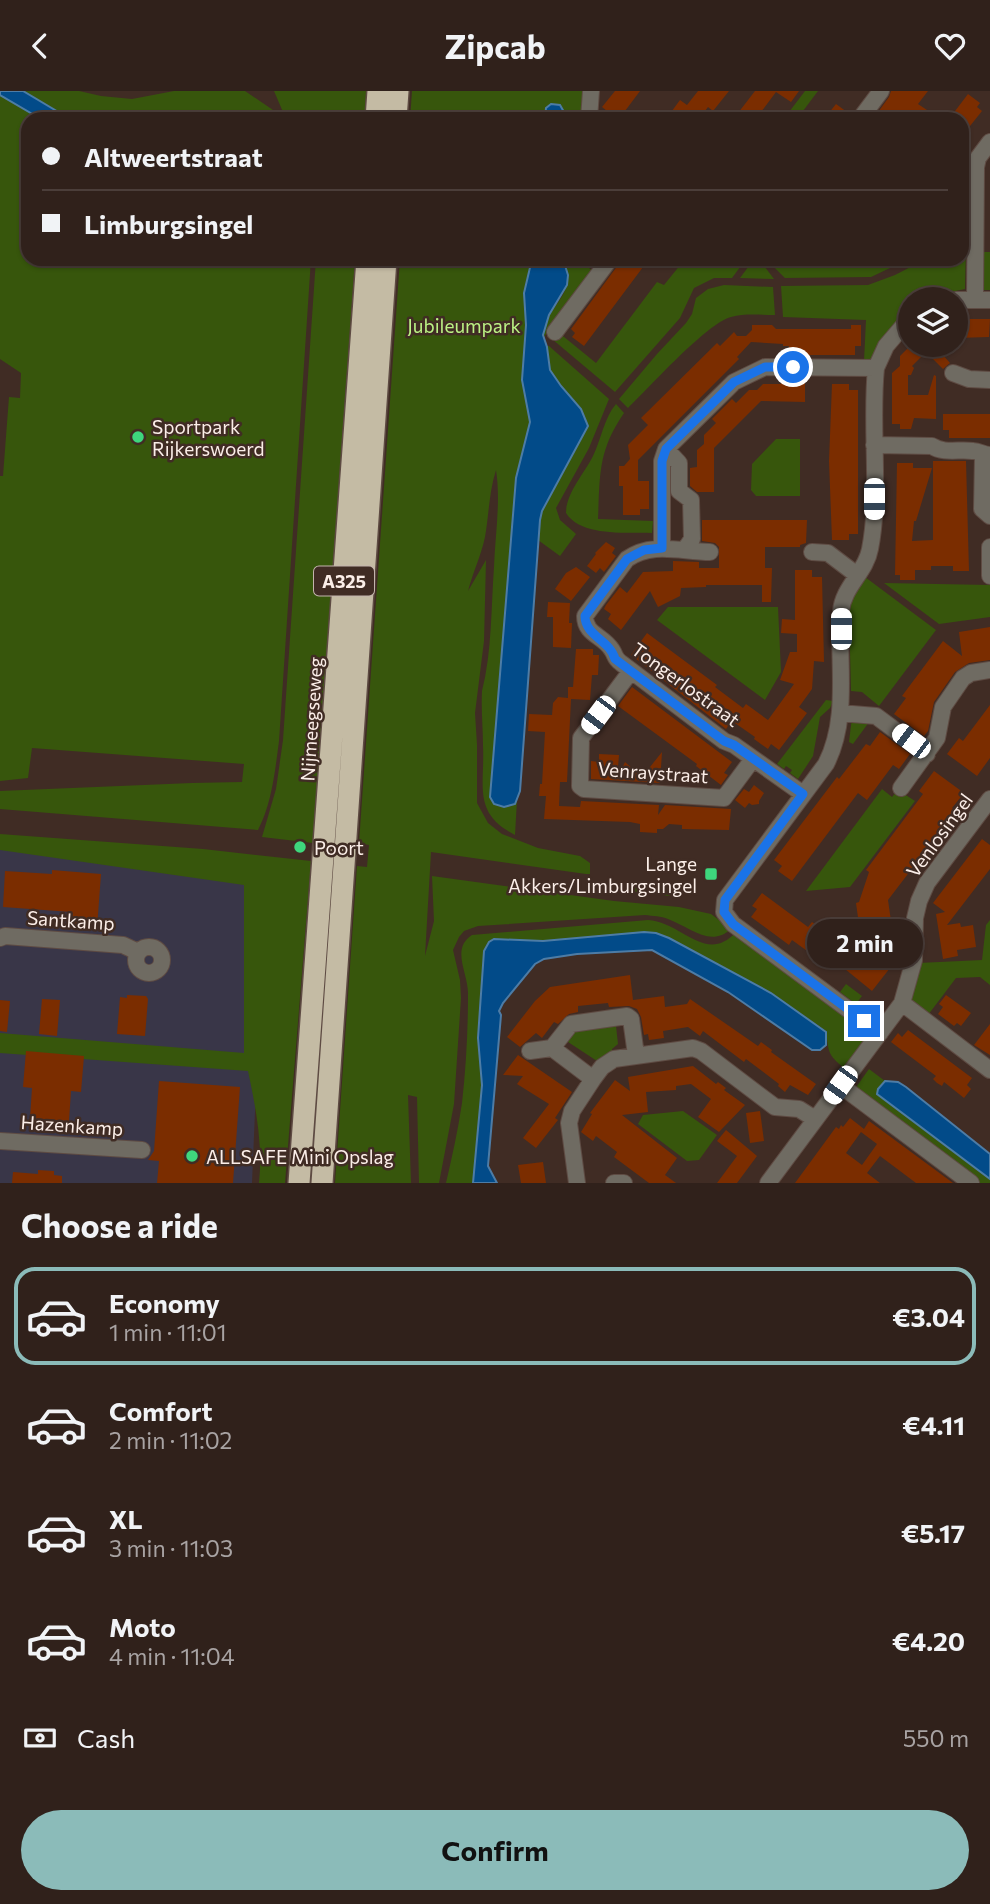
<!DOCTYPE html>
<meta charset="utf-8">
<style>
:root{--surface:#30211b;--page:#382924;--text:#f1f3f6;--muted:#a8a3a3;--line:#4b3e3a;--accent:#8bbbb9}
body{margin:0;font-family:Commissioner,sans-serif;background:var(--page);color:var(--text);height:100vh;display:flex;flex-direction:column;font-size:26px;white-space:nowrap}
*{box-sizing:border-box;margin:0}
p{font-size:23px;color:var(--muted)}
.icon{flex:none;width:38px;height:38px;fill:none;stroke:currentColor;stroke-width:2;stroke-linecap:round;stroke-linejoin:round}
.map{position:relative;height:1092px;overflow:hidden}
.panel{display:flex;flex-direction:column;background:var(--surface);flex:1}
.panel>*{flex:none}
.banner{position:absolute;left:21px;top:21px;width:948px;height:154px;border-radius:21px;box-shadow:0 2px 5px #0004,0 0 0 2px var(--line);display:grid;align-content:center;height:154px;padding:0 21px;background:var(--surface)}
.tools{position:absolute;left:898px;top:196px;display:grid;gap:14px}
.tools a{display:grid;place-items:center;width:70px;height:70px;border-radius:50%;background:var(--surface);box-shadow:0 2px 5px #0004,0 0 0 2px var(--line);font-size:35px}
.end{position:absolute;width:32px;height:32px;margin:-16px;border:9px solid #1a73e8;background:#fff;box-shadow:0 0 0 4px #fff}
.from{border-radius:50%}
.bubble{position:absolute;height:49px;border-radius:24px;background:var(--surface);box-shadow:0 2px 5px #0004,0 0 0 2px var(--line);font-size:23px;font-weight:700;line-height:49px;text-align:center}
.car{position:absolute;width:21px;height:42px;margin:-21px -10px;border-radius:9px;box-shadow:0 0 5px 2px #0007;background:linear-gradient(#fff 24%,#345 0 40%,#fff 0 76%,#345 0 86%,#fff 0)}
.banner b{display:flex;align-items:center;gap:24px;height:66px;font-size:26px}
.banner b+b{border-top:2px solid var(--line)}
.banner i{width:18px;height:18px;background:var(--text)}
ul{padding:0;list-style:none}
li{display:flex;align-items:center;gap:21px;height:98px;margin:0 14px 10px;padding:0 7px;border:4px solid transparent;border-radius:21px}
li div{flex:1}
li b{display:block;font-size:26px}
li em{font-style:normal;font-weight:700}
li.selected{border-color:var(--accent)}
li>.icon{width:63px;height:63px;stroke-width:1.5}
h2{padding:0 21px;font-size:32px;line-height:84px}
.pay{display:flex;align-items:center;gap:18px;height:77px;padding:0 21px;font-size:26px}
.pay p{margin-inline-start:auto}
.action{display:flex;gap:14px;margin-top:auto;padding:14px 21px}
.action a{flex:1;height:80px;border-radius:42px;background:var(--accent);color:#111;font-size:28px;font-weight:700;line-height:80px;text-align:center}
header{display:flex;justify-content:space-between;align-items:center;height:91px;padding:0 21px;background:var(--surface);font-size:32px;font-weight:700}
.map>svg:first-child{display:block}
</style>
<header><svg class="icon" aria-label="back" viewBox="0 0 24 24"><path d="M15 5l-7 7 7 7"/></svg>Zipcab<svg class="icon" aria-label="heart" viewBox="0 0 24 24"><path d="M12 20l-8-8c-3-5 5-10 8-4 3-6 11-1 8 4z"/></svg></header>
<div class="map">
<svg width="990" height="1092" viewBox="0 0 990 1092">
<rect width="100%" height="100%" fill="#402c24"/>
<path fill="#393648" d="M0,747L265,782L252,1092H0Z"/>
<path fill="#37560c" d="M23,0H79L101,5L132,8L174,0H245L273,19L278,28H70Z
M274,0H366L365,28H286Z
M412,0H585L581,17L582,28H410Z
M805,0H818L797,28H790L786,25Z
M0,4L41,28H28V168H311L279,650C275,680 272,712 258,739L0,718V700L192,692L242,691L244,673L32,657L28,687L0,690V385H3L9,306L20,307L21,282L0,268Z
M963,156H966L965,198C945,202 930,208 910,208V220L895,233L870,270H864L866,229L783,226L781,195L868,194L895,184L926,168H962Z
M978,161H990V199H977Z
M316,168H355L313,752L262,746L276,698L283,649Z
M400,168H545L524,256L522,289L530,331L516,387L490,706L498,715C506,717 513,717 517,709L515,744C472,722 485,695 483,655C483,637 481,619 482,600C492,561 491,517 494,476C495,445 501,410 496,379C489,401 489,423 485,446C481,465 473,481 468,500L486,469L484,550L475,622L477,654V712L488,732L502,743L538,757L580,765L590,772V783H586L431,761L425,865L434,830L432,785L614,810L679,816L711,823L731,838C710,857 690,836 668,828C661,825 653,825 645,824L478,835L464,840L459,846L453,859L460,889L461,907L454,1013L439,1092H419L417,1006L408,1004L411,1092H335L357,775L367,776L369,754L359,752Z
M563,168H577L593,180L543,247C541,223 570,207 568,184C567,179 564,173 563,168Z
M685,168H746L732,187H714L694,197L680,227L615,301L552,248L558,241L596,272L657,191L664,194Z
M754,168H759L774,188L740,187Z
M780,168H909L871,186L785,187L774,176Z
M724,194L773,196L775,224C760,224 745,222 731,226C707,232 649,297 628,317L619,308L657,263L686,232L692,223L696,207L708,198Z
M547,255H549L609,308L589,357L556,417L560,429L576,443L560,465L538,449L542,420L588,335C583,312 559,300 550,278C547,271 547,263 547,255Z
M616,313L624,322C598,360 600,383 598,428L653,430L652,442C626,441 581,446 566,422C566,402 584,383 593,365C601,349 604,327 616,313Z
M776,348H800V405H756L751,399L752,373Z
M865,486L936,539L879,615L862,601L851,600L849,520L850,512Z
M884,492L990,494V526L939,533Z
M668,516H778L781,581L765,609L657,529Z
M826,609L833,610L830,617L820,626L813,665L798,688L790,682L792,679L786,675L784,678L777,673Z
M852,626L872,627L853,653L849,651Z
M882,698L892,706L898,699L915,710L850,796L806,800Z
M0,743L203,758L311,770L285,1092H259C263,1053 256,1018 248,980L0,962V942L244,962V794L0,759Z
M665,796L670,805L622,799V797Z
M648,829C682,831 706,874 736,841L870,941L844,977C827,963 829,961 826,940L771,902L656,842L543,850L494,849L484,860L478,947L482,994L473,1092H446C452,1066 458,1039 462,1012C466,977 468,939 468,904C469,883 450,858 472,844Z
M990,829V894L980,886L956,887L925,928L908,914L918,872L982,869L986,834Z
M846,893L862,905L856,913L840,901Z
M624,933L616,935L618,953L612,958V963L600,972L565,949L573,937Z
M869,978L885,990L878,998L877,1003L990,1088V1092H976L854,999Z
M683,1020L717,1044L699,1069L687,1070L638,1033L643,1024Z"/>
<path fill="#024b89" stroke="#4d7ca6" stroke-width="2" d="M0,0H23L70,28H41L0,4Z
M551,13L560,14L568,28H545L546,17Z
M532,168H563L568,184L567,194L549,224L543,244L547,256L550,279L561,295L581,318L588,335L542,420L540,429L520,700L515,713L504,716L494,713L490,706L516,387L530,331L522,289L526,234L524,202Z
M644,841L656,842L669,847L771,902L826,941V954L820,959H812L728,901L652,859L577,863L544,868L535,873L503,912L499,920L501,924L488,1075L497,1092H473L482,994L478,947L480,917L484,860L489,851L494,848L543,850Z
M885,990L898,991L906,996L990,1063V1088L877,1003L878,998Z"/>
<path fill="#7b2d00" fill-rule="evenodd" d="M615,0H640L619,28H609L603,24L607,20L602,16Z
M698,0H729L713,20L708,16L699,28H666L680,9L687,14Z
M755,0H799L791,11L776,1L761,21L771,28H746L738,22Z
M891,0H928L918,13L930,21L925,28H873L889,6Z
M968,3L980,12L977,16L982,20L962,45V28H949Z
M836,13L851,24L850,28H824Z
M620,168H649L584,255L572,246L575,242L571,238L618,174Z
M956,228H990L989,246L956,247Z
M752,234H772L776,238H851V234H861V255H855V264H789V255H783V253L751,251L737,266L739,268L638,369V390H649V418H640V424H623V395H619V375H624L630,368L628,354L648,334L641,327L717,252L720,255L734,241L737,245H746L752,239Z
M911,254H934L950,272L943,278L926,261L912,275L914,277L911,284H908V304H928L934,284L936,285V328L914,327L911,338H900V333H892V282L900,275V265Z
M781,287H805V311L761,310L714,357V401H697L690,395V377L697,376V359L704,353V344L716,332L712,328L732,308L736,312L749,299H757L763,293H781Z
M832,293H849V299H858V443H849V449H832L829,370Z
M943,323H990V347H949V339H943Z
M933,370H966L969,480H953V475H931V479H915V489H900V484H895L897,372H913V377H932L916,430H914L912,450L933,449Z
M702,429H807L806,452L800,454V456H765V477H772L771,511H762V494H706V496L681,497L680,505L658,516L650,500L621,539L608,528L611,523L604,518L606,514L620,496L627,502L643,481L673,480V470L699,471V477H719V456L715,452L702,450Z
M606,451L615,457L612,462L616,465L604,481L600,477L596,482L587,475L596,463L595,462Z
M576,476L590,486L571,510L555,498L566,482Z
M795,479H812V486H822L824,571L814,570L812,598L799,616L807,622L779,659L771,653L768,658L754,648L755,646L732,630L726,638L631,564L647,542L717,594L715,596L743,617L746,613L768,629L794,593L780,589L790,561H797V543L781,542L782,528L795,529Z
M548,511L570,512L569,532H572L571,557L553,556V526H547Z
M990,536V569L969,572L955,581L934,611L928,640L924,645L894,623L906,607L902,605L943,550L962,565L959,541Z
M576,558H593V564H599L598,584H592L590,609L571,608L567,691H560L559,715L580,716L581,710L659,714L658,724L665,714L731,718L729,739L682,738V734L669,733L663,738H657V742L640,741V733L630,731L544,728L546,705H539L540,693H542L545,641L528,640L529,623L552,624L553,612L558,606L568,607V596H573Z
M632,596L732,671L724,682L728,684L721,694L696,675L697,673L618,615Z
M990,614V667L977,685L947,663L959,647L963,650Z
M880,641L910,663L899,678L893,674L867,709L858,702L792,790L778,780L782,775L774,769L837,686L839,688L866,653L870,655Z
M662,661L660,692L591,688V670L599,671V663L619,664L617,688L625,671L642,686Z
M934,680L964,702L952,717L956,720L888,809L895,858L870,861L890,877L872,900L829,865L824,870H821L792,849L789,854L751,826L757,818L752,815L762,802L808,836L812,831L864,870L856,812L859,811L869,781L866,779L923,703L919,700Z
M754,694L764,702L759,710V713L752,714L749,712L745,717L735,709L744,698L749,701Z
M982,748L990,754V778L947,834L960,832L961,836L973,834L976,856L957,859L958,865L943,868L936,823L945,821L933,812Z
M52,779L101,783L97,837L70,835L71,821L3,816L5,780L52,783Z
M630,884L633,909L664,905L665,916L687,913L690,908L758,955L761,951L772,959L771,961L816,993L808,1004L790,994L785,1001L778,995L779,993L762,980L746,968L744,971L703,940L700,945L688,936L663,940L664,947L649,949L648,943L644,944L641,926L637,918L629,915L609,916L608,912L578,915V921L569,923L558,933L554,931L542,947L536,942L520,956L507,946L535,910L550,896Z
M127,904L146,905L148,908L145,945L117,943L120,906L127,907Z
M946,904L971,922L961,935L957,932L954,935L938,923L943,916L939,913Z
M42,908L60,909L57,945L39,943Z
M0,909L10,910L7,941L0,940Z
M990,933V964L974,954Z
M908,939L972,987L967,994L971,998L964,1007L944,991L942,995L937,992L933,988L936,985L891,951L898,942L902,946Z
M26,960L84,965L81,1001L71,1000L69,1030L30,1027L32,997L23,996Z
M518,964L572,1001L555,1027L558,1029L536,1057L523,1047L549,1013L517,993L523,985L503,984Z
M693,975L716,993L718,991L726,997L724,999L745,1014L719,1041L698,1026L711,1008L691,993L676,995V999L646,1001L648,1021L622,1024L677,1067L665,1084L676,1092H649L614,1066L617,1061L596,1045L593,1050L581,1041L592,1023L590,1022L615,989L630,1000L628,986Z
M159,990L240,996L233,1092H157L159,1070L148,1069L154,1060Z
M760,1020L764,1050L750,1052L746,1022Z
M850,1027L864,1038L869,1030L953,1092H916L880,1065L867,1082L880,1092H795L836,1036L839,1038L841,1034L843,1036ZM861,1041L877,1053L862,1074L846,1062Z
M726,1039L757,1065L737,1092H717L737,1065L717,1050Z
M543,1071L546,1092H521L518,1074Z
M38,1079L54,1080V1084L62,1085V1092H12L13,1081L38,1083Z"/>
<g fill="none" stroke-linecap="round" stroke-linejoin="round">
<g stroke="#5e4b43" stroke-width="18">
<path id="minor" d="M589,28L591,0
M860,28L881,0
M956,209H990
M975,209L976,76L978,67L990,51
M555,241L610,168
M953,282L969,288L990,289
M874,354L932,355C944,363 959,358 973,360C980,360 983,364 990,364
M666,358L679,372V400L691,409L692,448L686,457
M983,364L982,418L990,425
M662,457V370L666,358L734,291L765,276L876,277
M710,461C681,461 653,450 627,468L585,525C585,544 603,544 612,559C616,565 614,567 621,572L724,650L734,654L803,703
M812,461L828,462L857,484
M990,485V456
M631,580L581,647L580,695L584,698L724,707L753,668
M840,622L876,625L927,663
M901,697L937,647L943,616L963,587L971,582L990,579
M0,847L5,845L123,854L138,861
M136 869a13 13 0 1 1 26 0a13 13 0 1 1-26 0Z
M902,912L990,979
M880,942L733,833L724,821L725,809L826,673C850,626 837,571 841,520C843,496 866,481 870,458C881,402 870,335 876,277L886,255L910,227
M552,957L593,988L602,976L614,968L693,957L701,960L775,1016L799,1018L815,1028
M530,960L552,957L571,933L627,925L631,928L636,964
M840,994L971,1092
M0,1050L142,1059
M577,1092L569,1032L572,1020L593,988
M614,1092H624
M768,1092L902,912L914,869L915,827L919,810L927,792L990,708"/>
</g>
<g stroke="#5e4b43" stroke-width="24">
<path id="highway" d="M376,28L378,0
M396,28L398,0
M299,1092L367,168
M322,1092L386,168"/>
</g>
<use href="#minor" stroke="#6f6b62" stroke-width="16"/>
<use href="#highway" stroke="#c4bba4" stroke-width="21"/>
</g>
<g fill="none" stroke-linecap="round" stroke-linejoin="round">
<path stroke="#1a73e8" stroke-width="9" d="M793,276H765L734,291L666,358L662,370V457L644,459L627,468L585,525C585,545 610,549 615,568L724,650L734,654L803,703L725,809L724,821L733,833L864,930"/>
</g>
<g fill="#3ed77d" stroke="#402c24" stroke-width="2.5">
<circle cx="138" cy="346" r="7"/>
<circle cx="300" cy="756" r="7"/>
<rect x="704" y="776" width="14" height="14" rx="3.5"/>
<circle cx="192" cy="1065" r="7"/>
</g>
<g text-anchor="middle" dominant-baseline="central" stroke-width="5" stroke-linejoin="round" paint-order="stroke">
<rect fill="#402c24" stroke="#c3b4ad" stroke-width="2" x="314" y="475.5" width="60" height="29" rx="5"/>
<g font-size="18" font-weight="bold" fill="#fbeee8">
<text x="344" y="490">A325</text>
</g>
<g font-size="19" fill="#bcf385" stroke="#402c24">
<text x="464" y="234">Jubileumpark</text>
</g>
<g font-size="19" fill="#fbeee8" stroke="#402c24" text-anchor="start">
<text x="152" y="335">Sportpark<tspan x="152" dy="22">Rijkerswoerd</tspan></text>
<text x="314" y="756">Poort</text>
<text x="697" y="772" text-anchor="end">Lange<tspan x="697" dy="22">Akkers/Limburgsingel</tspan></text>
<text x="206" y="1065">ALLSAFE Mini Opslag</text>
</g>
<g font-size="19" fill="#fbeee8" stroke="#402c24">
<text transform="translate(686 593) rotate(36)">Tongerlostraat</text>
<text transform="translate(311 628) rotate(-86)">Nijmeegseweg</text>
<text transform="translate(653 681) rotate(4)">Venraystraat</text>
<text transform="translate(939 744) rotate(-54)">Venlosingel</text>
<text transform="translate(71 829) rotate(4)">Santkamp</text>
<text transform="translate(72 1034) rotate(4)">Hazenkamp</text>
</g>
</g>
</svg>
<div class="tools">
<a><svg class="icon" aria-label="layers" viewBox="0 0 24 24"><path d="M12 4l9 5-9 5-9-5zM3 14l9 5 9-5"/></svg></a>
</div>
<i class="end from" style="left:793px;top:276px"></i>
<i class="end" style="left:864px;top:930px"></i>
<div class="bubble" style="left:807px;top:828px;width:116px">2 min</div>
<i class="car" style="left:874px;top:408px;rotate:180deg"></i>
<i class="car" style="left:841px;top:538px;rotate:0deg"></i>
<i class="car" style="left:598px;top:624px;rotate:217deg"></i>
<i class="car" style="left:911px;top:650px;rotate:307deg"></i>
<i class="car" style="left:840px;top:994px;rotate:216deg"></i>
<div class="banner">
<b><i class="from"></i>Altweertstraat</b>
<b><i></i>Limburgsingel</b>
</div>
</div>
<section class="panel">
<h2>Choose a ride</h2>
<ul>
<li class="selected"><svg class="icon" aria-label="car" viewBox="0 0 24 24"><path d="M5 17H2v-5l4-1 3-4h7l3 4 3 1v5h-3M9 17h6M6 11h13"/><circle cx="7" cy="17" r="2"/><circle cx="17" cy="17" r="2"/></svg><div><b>Economy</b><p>1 min · 11:01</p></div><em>€3.04</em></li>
<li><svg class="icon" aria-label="car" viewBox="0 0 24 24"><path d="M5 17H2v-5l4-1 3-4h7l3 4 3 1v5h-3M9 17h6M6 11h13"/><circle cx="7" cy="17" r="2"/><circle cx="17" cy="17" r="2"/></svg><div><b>Comfort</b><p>2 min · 11:02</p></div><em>€4.11</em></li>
<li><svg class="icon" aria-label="car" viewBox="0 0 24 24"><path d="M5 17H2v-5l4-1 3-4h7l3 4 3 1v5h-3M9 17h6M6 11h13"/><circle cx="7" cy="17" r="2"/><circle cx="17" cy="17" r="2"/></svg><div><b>XL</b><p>3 min · 11:03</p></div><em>€5.17</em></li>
<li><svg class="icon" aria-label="car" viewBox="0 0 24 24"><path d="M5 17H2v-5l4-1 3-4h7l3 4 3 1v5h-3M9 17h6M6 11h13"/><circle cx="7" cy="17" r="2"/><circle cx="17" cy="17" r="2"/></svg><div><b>Moto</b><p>4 min · 11:04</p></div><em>€4.20</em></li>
</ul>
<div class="pay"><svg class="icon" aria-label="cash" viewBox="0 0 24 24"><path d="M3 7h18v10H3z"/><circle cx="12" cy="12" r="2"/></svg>Cash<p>550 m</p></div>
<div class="action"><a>Confirm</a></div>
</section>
